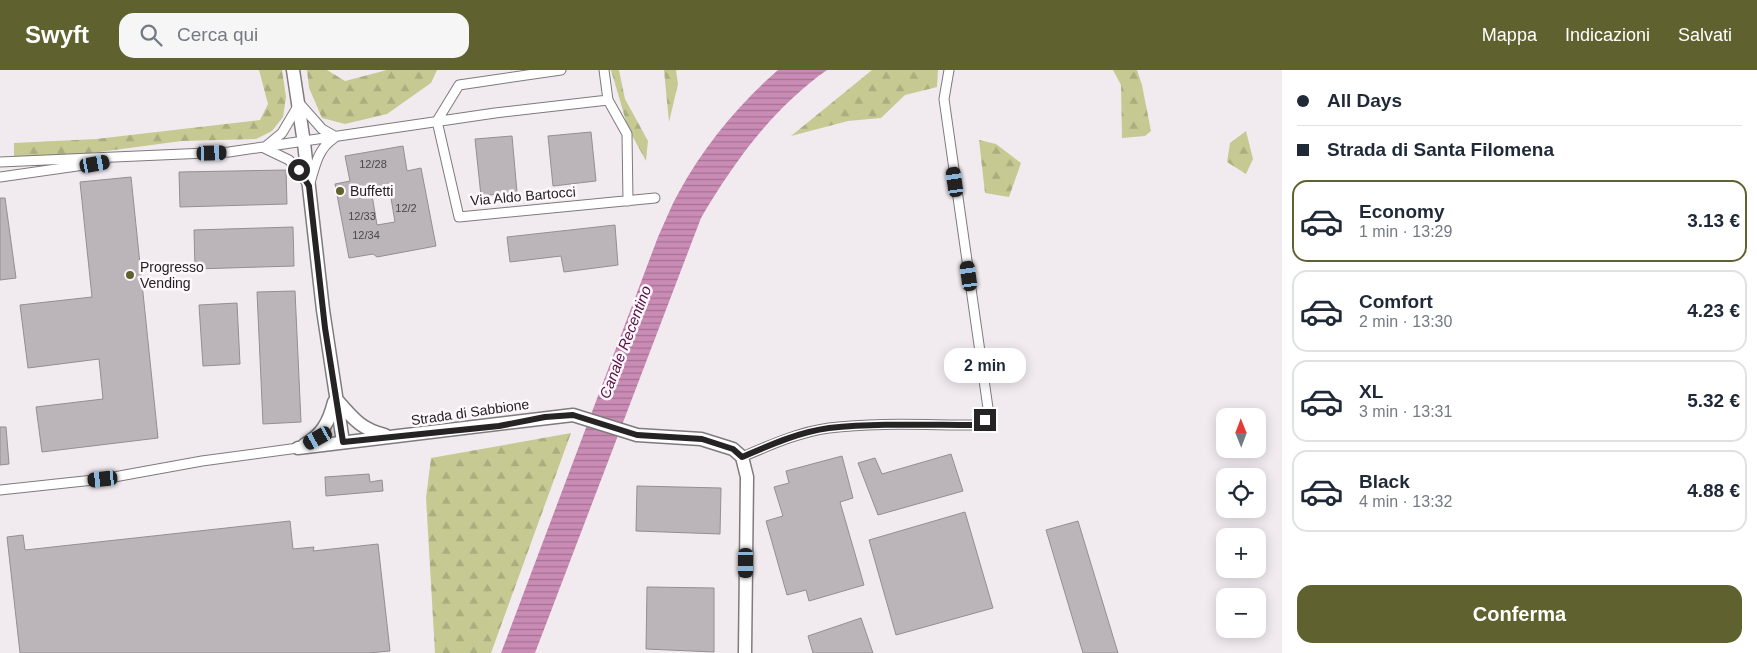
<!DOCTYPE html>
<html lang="it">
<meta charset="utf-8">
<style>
:root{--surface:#fff;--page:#f6f6f7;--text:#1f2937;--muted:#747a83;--line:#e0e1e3;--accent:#5f612e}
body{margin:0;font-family:Helvetica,sans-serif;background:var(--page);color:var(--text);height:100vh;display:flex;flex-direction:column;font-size:19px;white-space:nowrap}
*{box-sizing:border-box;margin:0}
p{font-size:16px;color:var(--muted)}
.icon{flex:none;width:28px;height:28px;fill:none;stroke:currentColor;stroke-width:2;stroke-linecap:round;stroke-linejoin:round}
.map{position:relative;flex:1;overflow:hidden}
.panel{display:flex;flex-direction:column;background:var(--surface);width:475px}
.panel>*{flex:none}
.top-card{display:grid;align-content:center;height:110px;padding:0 15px;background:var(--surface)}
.needle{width:32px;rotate:359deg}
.tools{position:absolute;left:1216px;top:338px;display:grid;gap:10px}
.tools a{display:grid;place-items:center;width:50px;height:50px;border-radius:10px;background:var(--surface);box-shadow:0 2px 12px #0003;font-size:25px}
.end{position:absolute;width:22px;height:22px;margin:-11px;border:6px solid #252324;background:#fff;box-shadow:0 0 0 2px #fff}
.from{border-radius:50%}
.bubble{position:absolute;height:35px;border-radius:15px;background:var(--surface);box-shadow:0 2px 12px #0003;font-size:16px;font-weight:800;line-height:35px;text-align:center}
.car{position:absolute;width:15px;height:30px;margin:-15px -8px;border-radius:6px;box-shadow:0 0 4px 1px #0007;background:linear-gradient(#222 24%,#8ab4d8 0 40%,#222 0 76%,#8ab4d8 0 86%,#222 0)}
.top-card b{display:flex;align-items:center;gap:18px;height:48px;font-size:19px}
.top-card b+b{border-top:1px solid var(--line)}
.top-card i{width:12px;height:12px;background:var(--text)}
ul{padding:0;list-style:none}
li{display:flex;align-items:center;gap:15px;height:82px;margin:0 10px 8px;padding:0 5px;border:2px solid var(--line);border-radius:15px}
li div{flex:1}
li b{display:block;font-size:19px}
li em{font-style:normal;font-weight:800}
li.active{border-color:var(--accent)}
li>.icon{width:45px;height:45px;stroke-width:1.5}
.button{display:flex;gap:10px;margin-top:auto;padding:10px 15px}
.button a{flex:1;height:58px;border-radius:15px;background:var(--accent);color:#fff;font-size:20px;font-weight:800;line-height:58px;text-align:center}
header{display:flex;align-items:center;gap:30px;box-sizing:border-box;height:70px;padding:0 25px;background:var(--accent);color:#fff}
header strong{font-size:24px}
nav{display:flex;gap:28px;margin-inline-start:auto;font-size:18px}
.search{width:350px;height:45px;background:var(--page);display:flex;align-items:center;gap:12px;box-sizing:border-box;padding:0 18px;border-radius:15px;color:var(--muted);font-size:19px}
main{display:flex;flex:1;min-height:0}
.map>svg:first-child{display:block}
</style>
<header>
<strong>Swyft</strong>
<div class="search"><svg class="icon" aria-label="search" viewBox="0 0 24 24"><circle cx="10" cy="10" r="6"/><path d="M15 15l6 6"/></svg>Cerca qui</div>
<nav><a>Mappa</a><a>Indicazioni</a><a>Salvati</a></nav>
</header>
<main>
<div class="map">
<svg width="1282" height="583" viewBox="0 0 1282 583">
<defs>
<pattern id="forest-firs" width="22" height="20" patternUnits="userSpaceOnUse" patternTransform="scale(1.25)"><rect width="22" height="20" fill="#c6ca92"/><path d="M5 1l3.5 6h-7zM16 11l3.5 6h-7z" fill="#aaad7e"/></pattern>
<pattern id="water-rules" width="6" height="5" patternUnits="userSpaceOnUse" patternTransform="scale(1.25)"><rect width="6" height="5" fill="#ca8bb5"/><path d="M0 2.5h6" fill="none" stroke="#a47193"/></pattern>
</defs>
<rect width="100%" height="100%" fill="#f1ebef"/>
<path fill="url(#forest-firs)" d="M259,0H282L286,27L283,47L272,61L256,69L182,71L76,85L14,87V73L96,69L260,50L268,34Z
M307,0H327L345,11L387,0H437L431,13L387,44L345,54L322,48L309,18Z
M611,0H619L625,29L648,71L646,91L628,58Z
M664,0H676L678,14L669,52Z
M872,0H938L937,17L905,25L881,48L848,51L791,66Z
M1113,0H1137L1142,15L1151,61L1145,66L1122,68L1121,15Z
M1246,61L1253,89L1246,104L1227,92L1230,73Z
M979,70L996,74L1021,93L1009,127L985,123Z
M571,363L491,583H435L426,428L431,388Z"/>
<path fill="url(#water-rules)" d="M778,0H827C773,38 734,92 701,148L535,583H501L658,167C665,152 671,136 679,122C704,76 739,34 778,0Z"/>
<path fill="#bbb5b9" stroke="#948e92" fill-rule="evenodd" d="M591,62L596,111L553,116L548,66Z
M512,66L517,122L481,126L475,69Z
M403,76L407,101L421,98L436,176L377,187L373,184L349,188L335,114L350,111L345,86ZM390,122L395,152L377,155L372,125Z
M286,100L287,134L180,137L179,102Z
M131,107L158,368L42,382L36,337L103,329L99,289L28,298L20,235L92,227L80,112Z
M0,128H5L16,208L0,210Z
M615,155L618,195L564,202L561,186L510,192L507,167Z
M293,157L294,196L195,199L194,160Z
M295,221L301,352L263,354L257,222Z
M237,233L240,294L203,296L199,235Z
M0,357H6L9,394L0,395Z
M951,384L963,421L878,445L858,393L875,388L882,404Z
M842,386L853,428L840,432L864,515L809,531L806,520L787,525L766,451L783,446L774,417L789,413L786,401Z
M369,404L370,412L382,410L383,421L326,426L325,407Z
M637,416L721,418L720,464L636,461Z
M965,442L993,538L896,565L869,470Z
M290,451L293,479L314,477L313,481L378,474L390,581L368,583H20L7,467L23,465L25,480Z
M1078,451L1118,583H1083L1046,460Z
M647,517L714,518V582L646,579Z
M861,548L873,583H813L808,566Z"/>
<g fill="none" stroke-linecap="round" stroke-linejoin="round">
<g stroke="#7f7a7d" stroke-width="11">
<path id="minor" d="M561,0L459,15L437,51L459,147L655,128
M604,0L608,30L627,64L628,131
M299,33L322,59L336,67
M264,78L289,90L307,113
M264,78L282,63L298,36
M0,92L229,82L495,43L608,30
M0,107L105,92
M310,113C315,96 318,79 333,69
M742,387C770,375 799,362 829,358C877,352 926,355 974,355L985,350L988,338L944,29L949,0
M0,420L103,409L202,391L298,378"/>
</g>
<g stroke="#7f7a7d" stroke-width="15">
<path id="secondary" d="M293,0L304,73L323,240L343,372
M336,329C352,347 360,359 385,365
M304,375C322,365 329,352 334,332
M298,378L573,345L637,365L701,369L733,379L742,387L747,407L745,583"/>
</g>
<use href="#minor" stroke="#fff" stroke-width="9"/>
<use href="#secondary" stroke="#fff" stroke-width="12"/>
</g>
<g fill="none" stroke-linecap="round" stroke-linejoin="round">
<path stroke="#252324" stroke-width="6" d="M299,100L309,116L325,258L343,372L499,356L545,347L573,345L637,365L702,369L733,379L742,387C770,375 799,362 829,358C877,353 926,355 974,355L985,350"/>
</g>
<g fill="#5f612e" stroke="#fef8fc" stroke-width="2">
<circle cx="340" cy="121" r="5"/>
<circle cx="130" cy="205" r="5"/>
</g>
<g text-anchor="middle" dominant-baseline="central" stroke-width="5" stroke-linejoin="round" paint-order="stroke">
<g font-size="11" fill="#4a4849">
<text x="373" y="94">12/28</text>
<text x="406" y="138">12/2</text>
<text x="362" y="146">12/33</text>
<text x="366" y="165">12/34</text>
</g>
<g font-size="14" fill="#252324" stroke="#fef8fc" text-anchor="start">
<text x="350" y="121">Buffetti</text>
<text x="140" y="197">Progresso<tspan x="140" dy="16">Vending</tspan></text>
</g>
<g font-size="14" fill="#252324" stroke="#fef8fc">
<text transform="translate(523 126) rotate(-5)">Via Aldo Bartocci</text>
<text transform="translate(470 342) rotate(-8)">Strada di Sabbione</text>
</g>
<g font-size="15" font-style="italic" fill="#580d46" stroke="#fef8fc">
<text transform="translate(625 272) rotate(-69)">Canale Recentino</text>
</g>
</g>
</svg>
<div class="tools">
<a><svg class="needle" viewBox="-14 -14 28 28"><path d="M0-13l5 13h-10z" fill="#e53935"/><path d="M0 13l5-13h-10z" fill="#747a83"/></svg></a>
<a><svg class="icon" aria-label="locate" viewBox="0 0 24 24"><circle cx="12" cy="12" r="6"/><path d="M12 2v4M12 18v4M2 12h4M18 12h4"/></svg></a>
<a>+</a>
<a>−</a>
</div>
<i class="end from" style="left:299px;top:100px"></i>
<i class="end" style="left:985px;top:350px"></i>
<div class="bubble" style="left:944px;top:278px;width:82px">2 min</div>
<i class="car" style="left:212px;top:83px;rotate:88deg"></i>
<i class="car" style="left:95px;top:94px;rotate:80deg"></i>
<i class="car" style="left:955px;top:112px;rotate:352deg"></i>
<i class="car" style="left:969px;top:206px;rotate:352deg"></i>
<i class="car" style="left:318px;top:368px;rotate:241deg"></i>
<i class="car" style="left:103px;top:409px;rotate:264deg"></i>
<i class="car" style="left:746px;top:493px;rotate:180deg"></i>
</div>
<section class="panel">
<div class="top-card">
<b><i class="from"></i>All Days</b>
<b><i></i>Strada di Santa Filomena</b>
</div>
<ul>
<li class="active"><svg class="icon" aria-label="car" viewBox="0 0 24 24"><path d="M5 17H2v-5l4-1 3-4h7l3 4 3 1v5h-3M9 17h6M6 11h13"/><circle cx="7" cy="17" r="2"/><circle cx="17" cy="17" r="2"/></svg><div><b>Economy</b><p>1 min · 13:29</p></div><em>3.13 €</em></li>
<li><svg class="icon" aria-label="car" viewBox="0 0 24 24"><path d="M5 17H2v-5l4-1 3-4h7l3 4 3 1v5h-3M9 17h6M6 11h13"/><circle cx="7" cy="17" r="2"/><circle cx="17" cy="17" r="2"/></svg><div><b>Comfort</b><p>2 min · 13:30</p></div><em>4.23 €</em></li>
<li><svg class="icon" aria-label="car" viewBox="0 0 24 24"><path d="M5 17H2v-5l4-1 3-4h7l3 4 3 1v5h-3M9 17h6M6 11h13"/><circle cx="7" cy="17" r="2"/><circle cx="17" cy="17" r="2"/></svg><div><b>XL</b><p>3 min · 13:31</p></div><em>5.32 €</em></li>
<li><svg class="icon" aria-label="car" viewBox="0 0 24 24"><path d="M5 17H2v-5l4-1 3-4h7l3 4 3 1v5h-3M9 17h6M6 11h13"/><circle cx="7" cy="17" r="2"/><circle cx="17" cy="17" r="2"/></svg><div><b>Black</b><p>4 min · 13:32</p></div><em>4.88 €</em></li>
</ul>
<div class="button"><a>Conferma</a></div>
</section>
</main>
